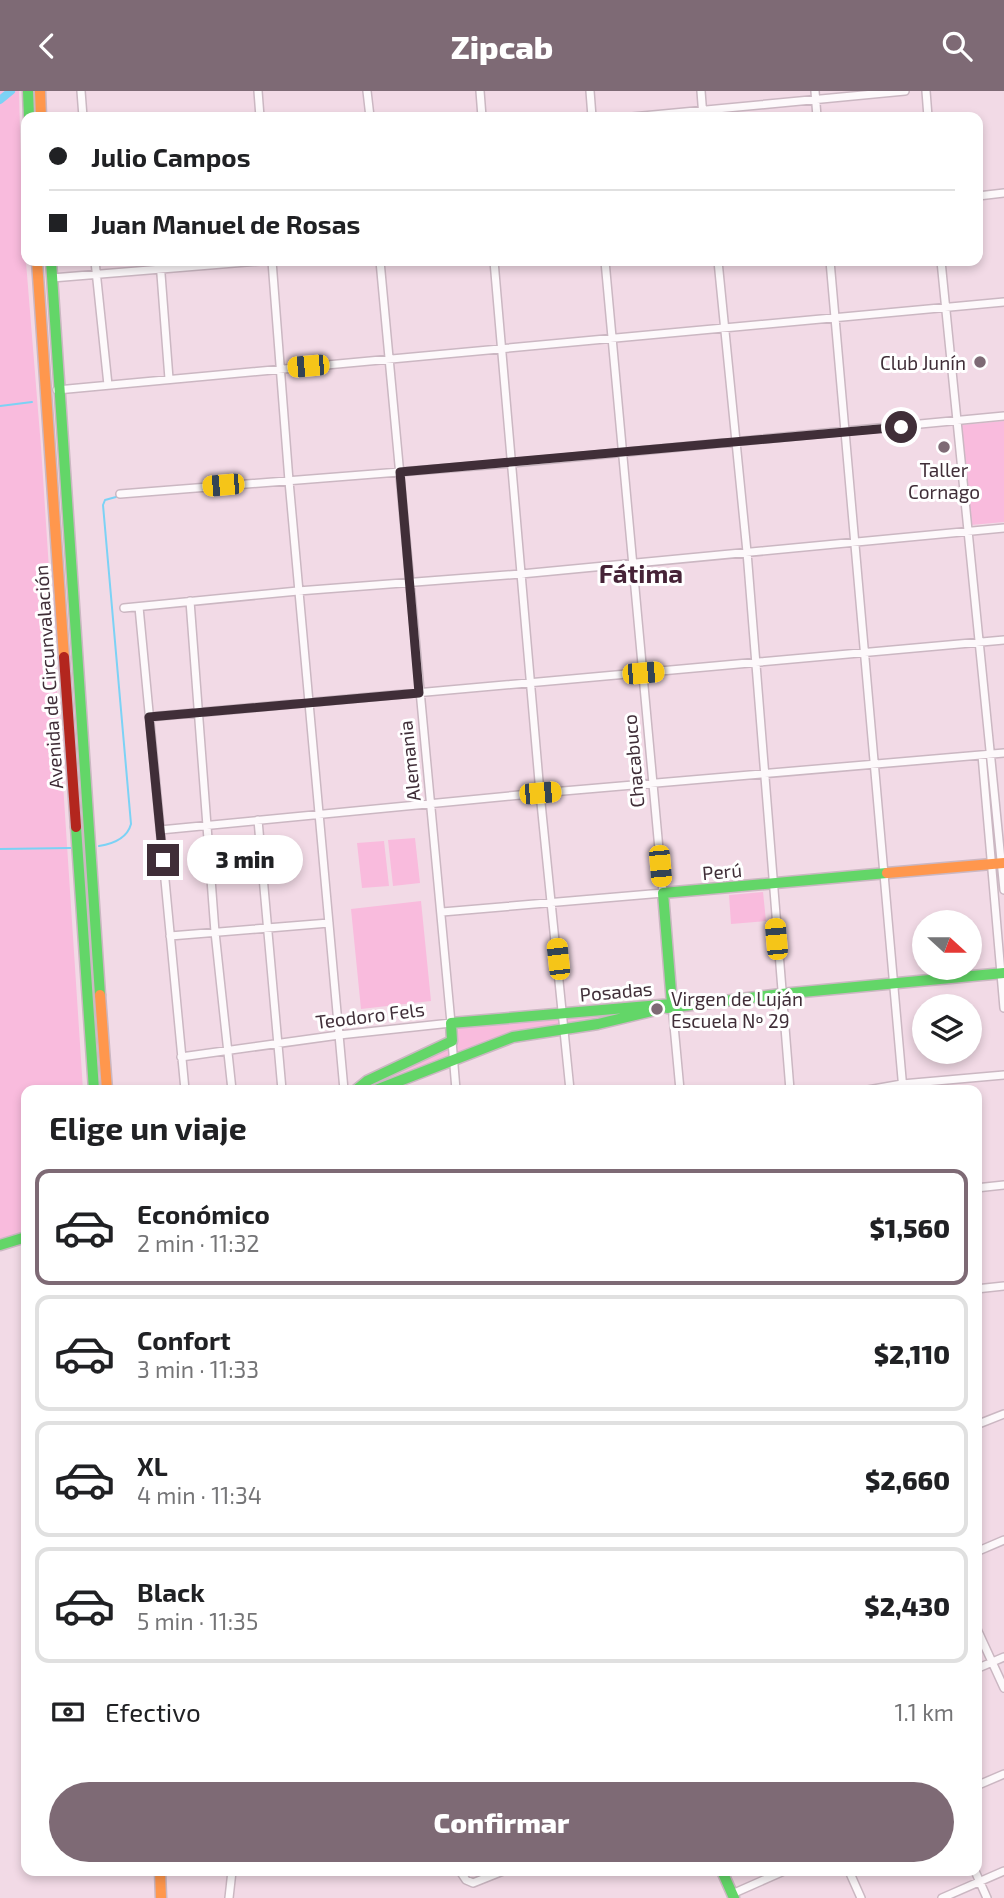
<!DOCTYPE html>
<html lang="es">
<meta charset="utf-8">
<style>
:root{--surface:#fff;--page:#f6f6f6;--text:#202124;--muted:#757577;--line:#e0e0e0;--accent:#7e6a75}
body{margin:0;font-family:"Exo 2",sans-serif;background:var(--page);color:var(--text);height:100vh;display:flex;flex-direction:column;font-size:26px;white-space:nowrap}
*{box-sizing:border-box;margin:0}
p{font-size:23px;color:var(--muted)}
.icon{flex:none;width:38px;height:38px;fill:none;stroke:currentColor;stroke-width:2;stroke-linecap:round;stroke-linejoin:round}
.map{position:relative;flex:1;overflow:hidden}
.panel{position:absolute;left:21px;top:994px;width:961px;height:791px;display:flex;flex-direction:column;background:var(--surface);border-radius:14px;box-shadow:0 4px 10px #0003}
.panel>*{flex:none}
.hud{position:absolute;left:21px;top:21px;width:962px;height:154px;border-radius:14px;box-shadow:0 4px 10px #0003;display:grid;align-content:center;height:154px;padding:0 28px;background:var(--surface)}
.needle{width:46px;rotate:111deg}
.fabs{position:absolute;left:912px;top:819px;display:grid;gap:14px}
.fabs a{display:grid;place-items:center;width:70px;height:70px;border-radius:50%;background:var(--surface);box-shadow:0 4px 10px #0003;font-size:35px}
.end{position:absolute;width:32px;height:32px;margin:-16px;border:9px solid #402e38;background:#fff;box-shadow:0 0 0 4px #fff}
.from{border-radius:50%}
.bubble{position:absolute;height:49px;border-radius:24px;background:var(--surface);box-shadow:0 4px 10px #0003;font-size:23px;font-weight:800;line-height:49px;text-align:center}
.car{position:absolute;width:21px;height:42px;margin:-21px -10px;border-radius:9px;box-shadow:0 0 5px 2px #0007;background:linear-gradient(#f5c518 24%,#345 0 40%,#f5c518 0 76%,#345 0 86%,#f5c518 0)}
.hud b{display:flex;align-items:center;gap:24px;height:66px;font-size:26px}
.hud b+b{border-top:2px solid var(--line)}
.hud i{width:18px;height:18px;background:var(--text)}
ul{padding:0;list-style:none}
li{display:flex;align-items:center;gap:21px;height:116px;margin:0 14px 10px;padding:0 14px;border:4px solid var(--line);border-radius:14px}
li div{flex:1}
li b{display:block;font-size:26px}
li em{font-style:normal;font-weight:800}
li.on{border-color:var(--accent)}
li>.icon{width:63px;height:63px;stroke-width:1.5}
h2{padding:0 28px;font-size:32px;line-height:84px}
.pay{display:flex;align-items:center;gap:18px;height:77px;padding:0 28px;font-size:26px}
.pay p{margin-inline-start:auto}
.primary-button{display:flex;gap:14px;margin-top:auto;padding:14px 28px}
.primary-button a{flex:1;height:80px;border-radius:42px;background:var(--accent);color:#fff;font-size:28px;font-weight:800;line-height:80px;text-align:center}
header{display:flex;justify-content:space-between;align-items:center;height:91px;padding:0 28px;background:var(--accent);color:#fff;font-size:32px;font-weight:800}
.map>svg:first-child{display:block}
</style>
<header><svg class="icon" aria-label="back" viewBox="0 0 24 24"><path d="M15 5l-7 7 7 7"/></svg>Zipcab<svg class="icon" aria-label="search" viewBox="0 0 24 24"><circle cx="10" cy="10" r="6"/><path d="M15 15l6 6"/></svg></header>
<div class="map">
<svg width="1004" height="1807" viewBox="0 0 1004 1807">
<rect width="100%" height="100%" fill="#f2dae6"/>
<path fill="#f9bbdd" d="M0,0H19L22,122L41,356L83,999H26V1140L0,1148Z
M1004,330V431L971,434L961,334Z
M415,747L420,792L393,795L388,749Z
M384,750L389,795L362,797L357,752Z
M763,801L766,830L731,833L729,804Z
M421,810L431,910L361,918L351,818Z
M653,920L513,946L373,999L361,994L452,950L451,932Z"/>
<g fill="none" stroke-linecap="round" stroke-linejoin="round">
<path stroke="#7cd2f5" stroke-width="2" d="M0,315L32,311
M99,755C112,753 127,748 131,733L103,414L105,409L116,406
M0,758L71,757"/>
<path stroke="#7cd2f5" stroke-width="8" d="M0,9L11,0"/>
<g stroke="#cbb7c2" stroke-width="10">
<path id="street" d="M81,0L83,26
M258,0L260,26
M367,0L370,26
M480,0L482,26
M590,0L592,26
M701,0L703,26
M815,0L817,26
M926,0L928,26
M632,26L905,0
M978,105L1004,102
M95,170L108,294
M160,170L169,288
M272,170L289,390L344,999
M494,170L540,702L570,999
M718,170L747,461L790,999
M830,170L903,999
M941,170L1004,799
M52,187L260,170
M57,299L1004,211
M120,403L512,372L1004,325
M190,510L215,841L232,999
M139,516L185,999
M124,517L298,500L521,483L1004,437
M149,626L1004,549
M982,664L1004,917
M258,729L282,999
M160,739L540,702L1004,662
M442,821L663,802L605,170
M170,845L329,832
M672,913L680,999
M452,950L456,999
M181,966L339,944L451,932L380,170
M868,999L902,993L1004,984
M976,1097L1004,1094
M976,1198L1004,1195
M976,1334L1004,1323
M976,1461L1004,1449
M976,1536L1004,1597
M976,1578L1004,1566
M976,1695L1004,1683
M460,1780L466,1789L473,1792L503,1780
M849,1780L861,1807
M975,1780L987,1807
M732,1803L784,1780
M229,1807L232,1780
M942,1807L1004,1780"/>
</g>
<g stroke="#cbb7c2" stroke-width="13">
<path id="fast" d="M28,0L29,26
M51,170L100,904
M76,736L94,999
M667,917L781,903L1004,882
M356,999L367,990L452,950L451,932L672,913L663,802L887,782
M376,999L513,946L598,933L652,920
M0,1154L26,1146
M722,1780L734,1807"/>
</g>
<g stroke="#cbb7c2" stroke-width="13">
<path id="slow" d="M40,0L41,26
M37,170L64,566
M887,782L1004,772
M100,904L107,999
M160,1780L161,1807"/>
</g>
<g stroke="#cbb7c2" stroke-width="13">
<path id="jam" d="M64,566L76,736"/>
</g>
<use href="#street" stroke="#fdf9fb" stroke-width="7"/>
<use href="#fast" stroke="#63d668" stroke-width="10"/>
<use href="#slow" stroke="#ff974d" stroke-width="10"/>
<use href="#jam" stroke="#b3261e" stroke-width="10"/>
</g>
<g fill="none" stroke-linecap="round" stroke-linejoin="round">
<path stroke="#402e38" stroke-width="9" d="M163,769L149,626L419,602L400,381L901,336"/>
</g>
<g fill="#7e6a75" stroke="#fff" stroke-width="2.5">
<circle cx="980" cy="271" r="7"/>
<circle cx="944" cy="356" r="7"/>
<circle cx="657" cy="918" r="7"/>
</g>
<g text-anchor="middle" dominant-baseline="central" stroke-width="6" stroke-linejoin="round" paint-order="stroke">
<g font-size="19" fill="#402e38" stroke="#fff" text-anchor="end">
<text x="966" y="271">Club Junín</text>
<text x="944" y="378" text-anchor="middle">Taller<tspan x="944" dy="22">Cornago</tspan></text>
<text x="671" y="907" text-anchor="start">Virgen de Luján<tspan x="671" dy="22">Escuela Nº 29</tspan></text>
</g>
<g font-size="19" fill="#402e38" stroke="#fff">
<text transform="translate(48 586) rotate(-94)">Avenida de Circunvalación</text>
<text transform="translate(409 670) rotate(-96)">Alemania</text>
<text transform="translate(633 670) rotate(-95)">Chacabuco</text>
<text transform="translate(722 780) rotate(-5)">Perú</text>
<text transform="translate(616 900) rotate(-5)">Posadas</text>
<text transform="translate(370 924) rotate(-7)">Teodoro Fels</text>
</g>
<g font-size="26" font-weight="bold" fill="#462337" stroke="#fff">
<text x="641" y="481">Fátima</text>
</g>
</g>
</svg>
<div class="fabs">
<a><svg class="needle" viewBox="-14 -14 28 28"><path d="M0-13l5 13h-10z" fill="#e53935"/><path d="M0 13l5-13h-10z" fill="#757577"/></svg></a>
<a><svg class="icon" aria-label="layers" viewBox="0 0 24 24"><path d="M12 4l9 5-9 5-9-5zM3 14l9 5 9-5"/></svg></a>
</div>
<i class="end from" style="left:901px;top:336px"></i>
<i class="end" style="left:163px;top:769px"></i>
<div class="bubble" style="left:187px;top:744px;width:116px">3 min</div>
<i class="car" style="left:308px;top:275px;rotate:265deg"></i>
<i class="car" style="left:223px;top:394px;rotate:265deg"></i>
<i class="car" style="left:643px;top:582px;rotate:85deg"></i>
<i class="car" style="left:540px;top:702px;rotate:85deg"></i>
<i class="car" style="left:660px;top:775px;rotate:175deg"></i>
<i class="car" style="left:776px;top:848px;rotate:355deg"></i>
<i class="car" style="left:558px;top:868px;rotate:354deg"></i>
<div class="hud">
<b><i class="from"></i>Julio Campos</b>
<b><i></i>Juan Manuel de Rosas</b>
</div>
<section class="panel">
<h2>Elige un viaje</h2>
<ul>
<li class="on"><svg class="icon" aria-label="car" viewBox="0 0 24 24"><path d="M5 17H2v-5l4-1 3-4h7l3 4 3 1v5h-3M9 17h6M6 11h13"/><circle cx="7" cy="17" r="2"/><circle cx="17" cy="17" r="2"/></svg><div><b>Económico</b><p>2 min · 11:32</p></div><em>$1,560</em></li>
<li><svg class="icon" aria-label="car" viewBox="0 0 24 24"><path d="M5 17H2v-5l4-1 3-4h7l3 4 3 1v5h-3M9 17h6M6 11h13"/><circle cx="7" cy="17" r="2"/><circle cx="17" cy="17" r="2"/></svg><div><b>Confort</b><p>3 min · 11:33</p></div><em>$2,110</em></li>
<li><svg class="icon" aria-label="car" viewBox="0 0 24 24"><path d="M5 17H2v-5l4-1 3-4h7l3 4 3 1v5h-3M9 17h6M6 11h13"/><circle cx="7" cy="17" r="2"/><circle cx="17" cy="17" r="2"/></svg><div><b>XL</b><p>4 min · 11:34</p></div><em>$2,660</em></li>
<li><svg class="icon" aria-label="car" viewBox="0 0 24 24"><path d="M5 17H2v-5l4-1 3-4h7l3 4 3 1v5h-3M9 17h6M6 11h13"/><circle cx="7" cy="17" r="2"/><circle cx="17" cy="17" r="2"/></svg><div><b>Black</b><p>5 min · 11:35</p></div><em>$2,430</em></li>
</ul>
<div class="pay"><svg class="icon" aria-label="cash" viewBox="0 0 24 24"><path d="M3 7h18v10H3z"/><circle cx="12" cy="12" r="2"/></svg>Efectivo<p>1.1 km</p></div>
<div class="primary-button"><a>Confirmar</a></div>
</section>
</div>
